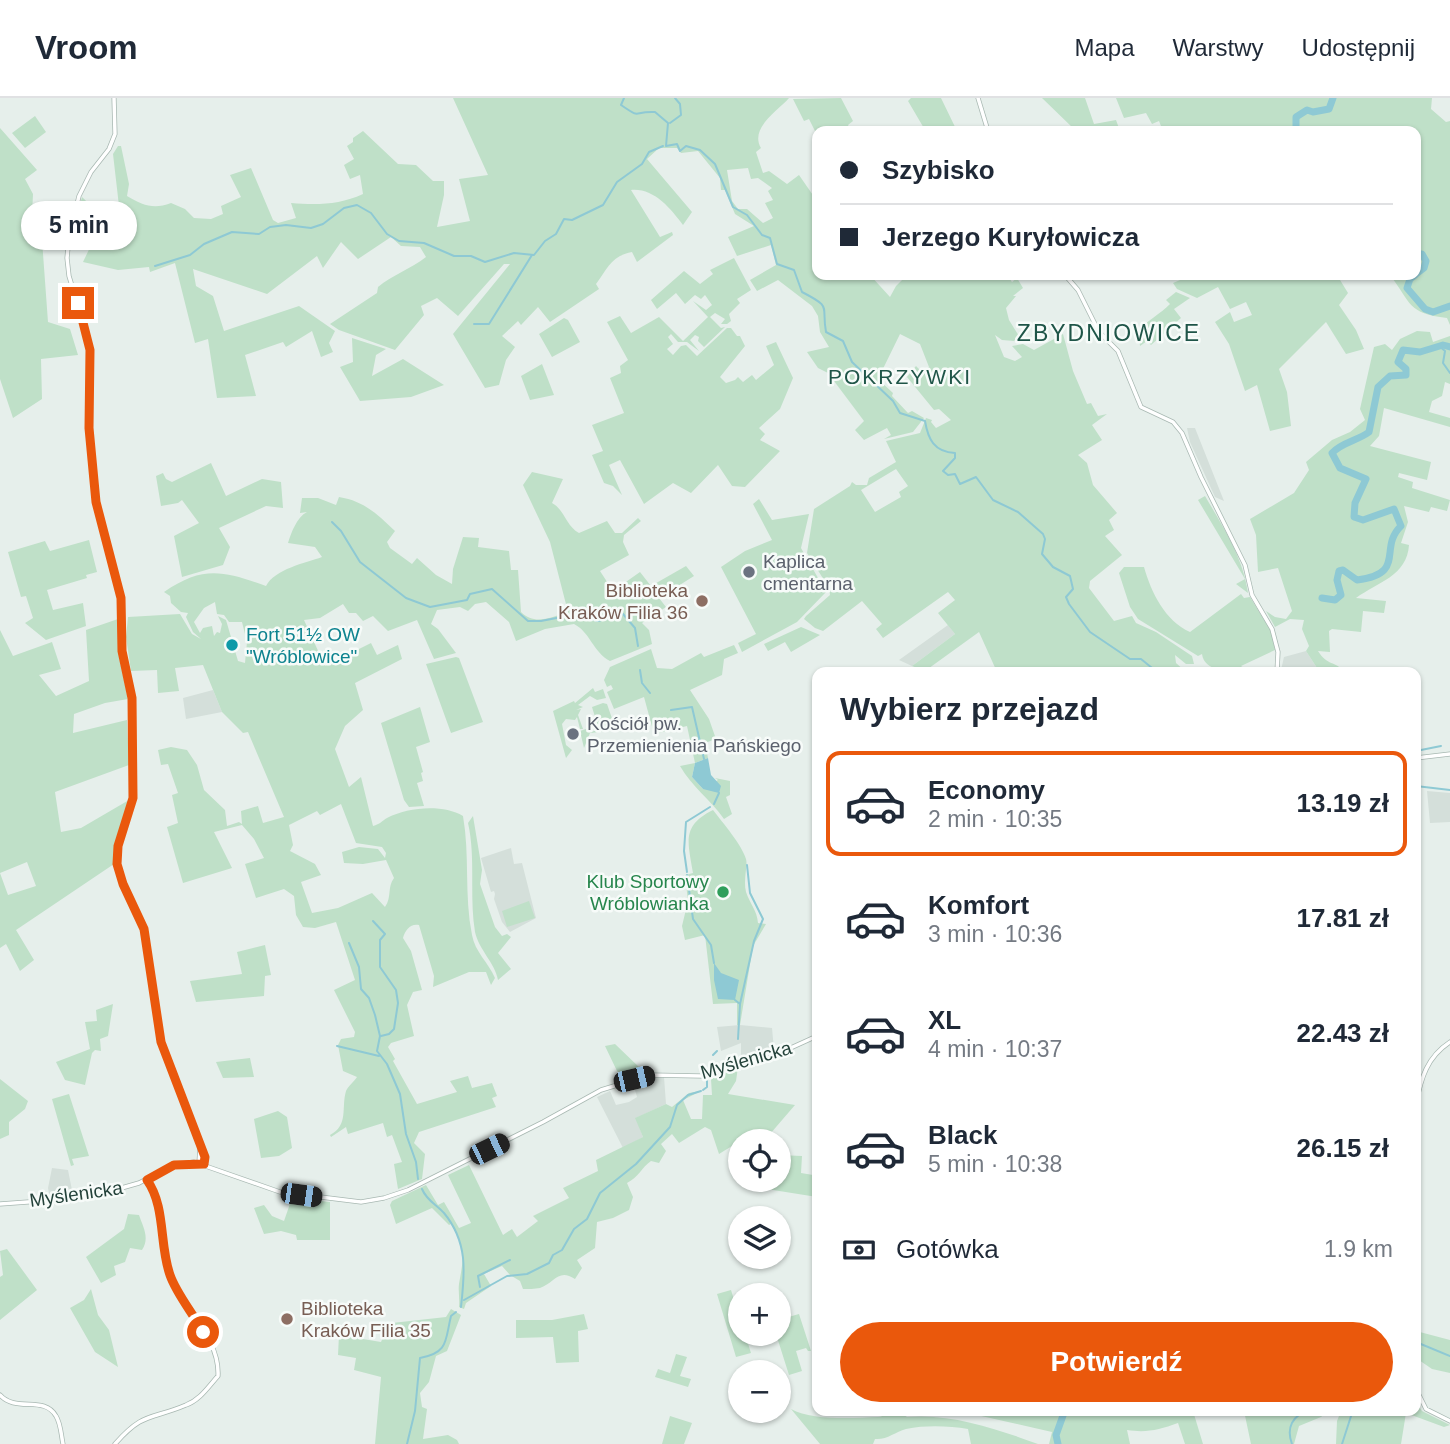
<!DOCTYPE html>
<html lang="pl">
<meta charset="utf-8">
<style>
:root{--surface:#fff;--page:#f6f6f7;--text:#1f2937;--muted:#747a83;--line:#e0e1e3;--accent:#ea580c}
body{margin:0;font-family:Arial,sans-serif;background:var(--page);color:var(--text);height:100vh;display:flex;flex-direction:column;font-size:26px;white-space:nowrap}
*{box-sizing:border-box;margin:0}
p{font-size:23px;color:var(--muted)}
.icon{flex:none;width:38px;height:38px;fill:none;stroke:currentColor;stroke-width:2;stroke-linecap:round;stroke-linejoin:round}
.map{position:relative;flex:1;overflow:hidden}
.sheet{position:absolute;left:812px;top:569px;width:609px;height:749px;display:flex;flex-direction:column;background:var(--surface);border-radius:14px;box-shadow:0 2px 5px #0004}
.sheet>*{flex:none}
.top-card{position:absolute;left:812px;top:28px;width:609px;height:154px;border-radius:14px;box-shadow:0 2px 5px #0004;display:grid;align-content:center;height:154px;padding:0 28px;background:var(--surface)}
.tools{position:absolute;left:728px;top:1031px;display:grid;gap:14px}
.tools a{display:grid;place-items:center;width:63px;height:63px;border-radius:50%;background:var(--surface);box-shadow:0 2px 5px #0004;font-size:35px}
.end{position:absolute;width:32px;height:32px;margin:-16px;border:9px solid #ea580c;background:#fff;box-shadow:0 0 0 4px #fff}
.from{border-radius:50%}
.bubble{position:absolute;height:49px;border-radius:24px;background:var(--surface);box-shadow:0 2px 5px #0004;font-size:23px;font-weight:700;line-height:49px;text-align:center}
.car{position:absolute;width:21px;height:42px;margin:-21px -10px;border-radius:9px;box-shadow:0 0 5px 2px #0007;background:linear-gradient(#222 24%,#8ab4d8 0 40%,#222 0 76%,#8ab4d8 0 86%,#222 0)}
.top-card b{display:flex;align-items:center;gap:24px;height:66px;font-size:26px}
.top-card b+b{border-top:2px solid var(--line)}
.top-card i{width:18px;height:18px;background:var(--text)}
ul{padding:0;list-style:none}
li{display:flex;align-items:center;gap:21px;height:105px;margin:0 14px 10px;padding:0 14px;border:4px solid transparent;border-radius:14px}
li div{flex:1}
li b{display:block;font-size:26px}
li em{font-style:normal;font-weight:700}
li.active{border-color:var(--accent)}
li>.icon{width:63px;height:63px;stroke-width:1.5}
h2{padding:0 28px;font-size:32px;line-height:84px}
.pay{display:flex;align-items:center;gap:18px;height:77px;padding:0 28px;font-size:26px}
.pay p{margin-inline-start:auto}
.action{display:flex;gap:14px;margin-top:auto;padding:14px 28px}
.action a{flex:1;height:80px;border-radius:42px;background:var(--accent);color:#fff;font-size:28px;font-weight:700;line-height:80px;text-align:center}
header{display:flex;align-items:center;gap:42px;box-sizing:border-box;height:98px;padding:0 35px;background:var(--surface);border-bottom:2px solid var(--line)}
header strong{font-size:33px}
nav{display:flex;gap:38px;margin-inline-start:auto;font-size:24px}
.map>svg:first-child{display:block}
</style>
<header>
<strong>Vroom</strong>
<nav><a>Mapa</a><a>Warstwy</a><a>Udostępnij</a></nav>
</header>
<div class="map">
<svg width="1450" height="1346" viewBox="0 0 1450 1346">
<rect width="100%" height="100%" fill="#e6efeb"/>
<path fill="#d4dfda" d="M1187,330H1195L1224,403L1215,399L1190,344Z
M948,527L955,536L912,568L899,562Z
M1306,553L1317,570L1315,574L1281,572L1284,559Z
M213,592L222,614L186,621L183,600Z
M1427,693L1450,695V724L1430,725Z
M511,750L514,766L522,765L536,820L510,834L502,824L494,801L495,796L494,793L491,794L481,760Z
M740,927L772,930L774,952L741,958V945L721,953L717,929Z
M664,979L666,1006L636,1020L643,1039L623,1050L597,999L610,993L616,1007L629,1004L637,999L633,985Z
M52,1070L68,1072L73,1097L50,1100L48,1090Z"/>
<path fill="#bfe0c8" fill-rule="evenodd" d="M453,0H789C779,12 749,30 761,50L756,54L763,75L769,73L787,86L799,77L817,103V177H870L890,199L896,188L907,177H1007L1012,184L1017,180L1023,190L1013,198H1016L1006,210L1009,222L1019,238L1014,243L1002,242L995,237L1004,259L1015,263L1022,259L1012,248L1023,246L1034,252L1063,236L1073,273L1087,306L1091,305L1098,318L1107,316L1092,327L1102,342L1078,357L1087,365L1093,387L1117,415L1109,422L1114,432L1105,438L1122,457L1090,483L1089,490L1114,523L1132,518L1136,525L1156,534L1192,558L1194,566H1186L1175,557L1176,565L1186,574H997L979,534L925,573L912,568L955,536L938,515L955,502L948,494L883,540L876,531L882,526L862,503L823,533L815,530L804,521L806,518L830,497L829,490L807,455L814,411L850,388L852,384L856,387H867L869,380L896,364L886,343L920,335L926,320L932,322L931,324L936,330L951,322L939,311L934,312L907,279L916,268L922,274L929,269L920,246L900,236L878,281L893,295L892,298L908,315L912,313L924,320L913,334L884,341L891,337L887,330L864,342L855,332L864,323L828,275L818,270L807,254L829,249L820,234L818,218L812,208L778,182L757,193L750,182L776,167L771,147L737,158L728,139L754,128L735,116L725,92H721L720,80L698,53L681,55L677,50H659L647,61L692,114L683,127C670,110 654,90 631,92L660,139L672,134L673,137L637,164L632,154C611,158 608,170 596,186L599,191L550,224L538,209L521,227L518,223L502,238L515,249L506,262L499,287L485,290L453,236L510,166H504L458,218L437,200L421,208L424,217L395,252L339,232L330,226L377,195L378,189C392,177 411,171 426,159L420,149L401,148L391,139L358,161L341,144L323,170L317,158L267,196L193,171L196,188L213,198L224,233L299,208L335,233L329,245L333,254L321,259L312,233L286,249L283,244L245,257L256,298L217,300L208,241L195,245L175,165L150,174L149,169L118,172L83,164L95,139L106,145L108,140L76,122L82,99L111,127L119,108L113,56L118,48H121L129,86L127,98C143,107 153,112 171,105L185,111L194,120L211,121L223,116L221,108L241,99L230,77L251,70L273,122L278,125L296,120L291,105C317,107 339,107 363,96L360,77L350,81L344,67L354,61L347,48L353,44V40L363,33L398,66L416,67L433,83H444V97L437,129L470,123L459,81L488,77ZM748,70L751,81L758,80L772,90L768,93L773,102L765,105L773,120L763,125L747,111H738L732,103L727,72ZM896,371L908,388L899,394L901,399L875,414L861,392Z
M841,0L853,23L848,27L851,33H817V37L809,21L804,23L793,1Z
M911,0H941L957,33H936L933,28L925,32L908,3Z
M1042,0H1085L1094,26L1116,22L1120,33H1072L1074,31Z
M1116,0H1432L1431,11L1446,24L1450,23V227L1447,220C1407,215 1412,206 1390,177H1416V33H1163L1159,23L1152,26L1146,15L1124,20Z
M35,18L46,34L25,50L12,35Z
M0,30L37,72L25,81L33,96L32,117L42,142L48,224L70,231L78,257L41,261L42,301L13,320L0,281Z
M734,160L751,192L737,201L740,205L729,216L731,223L727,226H721L725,221L715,215L710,219L721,230L725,229L704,249L698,243L699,239L695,237L690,242L699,253L687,244H678L671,236L668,239L673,246L667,251L673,257L681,248L686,247L697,258L727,230H731L737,238H740L745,248L720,279L726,285L735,282L738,279L743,284L752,277L756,282L774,267L766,248L776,244L793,280L780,311L759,330L765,336L760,342L780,353L745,389L732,388L718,367L691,395L673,385L644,406L620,362L609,367L622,397L613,388L604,385L592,357L603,353L592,327L624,315L610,280L621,275L620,268L628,262L607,224L620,218L631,235L659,219L683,243L708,219L693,203L706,212L712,207L705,197L701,201L695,197L685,206L676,195L657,211L651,202L684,173L700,186L713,176L710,172Z
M1192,177H1337L1348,195L1339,207L1356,232L1364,251L1346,256L1326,224L1279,271L1287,294L1291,328L1270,333L1257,287L1245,293L1229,246L1215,224L1230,214L1234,224L1252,217L1246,204L1230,211L1218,189L1197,200L1177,191L1173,185Z
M1176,194L1190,200L1174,211L1181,220L1151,247L1147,243L1140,248L1138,234C1145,223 1161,216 1170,206L1166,202Z
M564,220L568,222L580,244L552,259L539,236Z
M1417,233L1430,234L1433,244L1450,238V286L1445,284L1442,298L1432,303L1429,314L1450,320V329L1384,310L1379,338L1370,348L1431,364L1427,382L1399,375L1398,379L1413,384L1412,390L1450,402L1447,413L1431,409L1429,414L1404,408L1408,424L1401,445L1409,447C1407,478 1378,484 1356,500L1386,503L1384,515L1363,513L1361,534L1332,531L1329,533L1330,554L1318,553C1327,568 1336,563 1343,573L1315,574L1317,570L1306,553L1309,548L1302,531L1304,522L1290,521L1275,529L1266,513L1275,519L1286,521L1292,513L1278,470L1258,474L1256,437L1250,421L1294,395L1309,372L1306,364L1332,342L1350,334L1365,322L1360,311L1374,249L1385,246L1392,252L1400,241Z
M352,240L386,251L376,257L372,278L403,261L444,287L411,299L360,303L340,269L353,264Z
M542,266L554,297L530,302L521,278Z
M211,365L226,398L262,381L281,384L283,410L266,408L219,430L230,449L223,467L182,479L174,438L199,425L182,402L178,405L161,408L156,378L163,375L166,381L172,384Z
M532,374L563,381L552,405C564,411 566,428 579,435L607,423L615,435H622L638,420L641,423L624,437L623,444L629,457L600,473L613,493L640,474L651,488L686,468L694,478L659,500L666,509L642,525L649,532L652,546L610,563C593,554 590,534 574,526L545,531L516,543L509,524L486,504L475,506L468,513L460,509L437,512L431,526L438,531L456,555L434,561L417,522L388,533L373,518L363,523L356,515H349L343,506L320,520L304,522L325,568L371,545L377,557L398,547L402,561L355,585L363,612L345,628L335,651L349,689L361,679L373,728C380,726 382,723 387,720C408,709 443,706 463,718C470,757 464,797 472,837C475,854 488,864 495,880L491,887L486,874H469L433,889L434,878L419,827C411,825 405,832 403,840L411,853L422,892L413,894L407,907L414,938L391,945L388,949L395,961L393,963L417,1006L457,994L450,983L468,978L472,990L492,985L497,998L492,1000L496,1009L419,1034L414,1045L425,1056L422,1081L398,1091L394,1066L402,1064L392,1037L387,1039L383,1025L348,1036L346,1029L331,1039L330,1037C349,1027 341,1010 346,993C348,988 354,984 357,979L343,973L338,947L341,941L354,939L355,934L334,892L355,882L336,824L315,830L303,829L296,817L294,798L284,791L256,800L245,766L264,760L254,741L242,727L214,734L232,770L183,785L167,729L178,725L172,697L178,695L168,666L161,667L158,652L171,649L187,652L197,667L204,692L225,712L227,728L239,724L242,726L241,713L258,708L263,725L284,719L248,634L243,635L222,614L203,567L175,570L179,593L158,595L157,572L131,573L126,539L128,519L180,516L192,536L201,541L193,534L186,519L188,515L181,514L171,505L170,498L164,494C203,467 224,473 266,488C275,471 305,465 322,459L315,449L288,445C291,435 297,419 307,414L300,415L302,400H318L336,407L339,399C364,403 377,416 395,433L387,444L390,450L412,466L417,460L436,477L452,486L453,471L463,439L479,440L478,449L509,453L511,472H518L521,514C535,528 551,519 568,514L550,444L523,387ZM215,504L217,516L224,517L229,524H242L247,544L245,565L238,563L226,522L218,518L222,526L220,535L217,534L214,538L212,528L203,530L200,535L194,524L204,510ZM341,706L356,745L382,749L386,755L385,760L378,751L359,749L342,754L344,765L363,766L386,762L394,780C387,789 392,799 385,809L372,795L338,810L312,815L301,784L321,777L315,766L290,753L293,747L289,727L317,713L320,717Z
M1205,398C1223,429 1243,459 1248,495L1236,486L1245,481L1198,402Z
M759,401L772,422L809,416L801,450L826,494L797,524L742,554L738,545L756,536L721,469L745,453L772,442L753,406Z
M89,442L97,474L86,477L87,480L47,492L53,512L83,505L86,528L46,542L25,525L33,520L26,498L21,499L8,454L45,443L50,453Z
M1124,469H1144C1151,494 1165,523 1190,534L1241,496L1244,500L1250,499L1271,533L1275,552L1241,568L1245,571L1243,574C1228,574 1204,573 1202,556L1198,558L1138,521L1130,509L1119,475Z
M118,521L119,559L128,601L105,605L74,616L73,635L127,622L129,667L55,694L61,734L81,730L129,702C125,724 113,743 114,766L16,832L34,862L20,873L6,846L0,850V532L13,558L52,544L61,571L39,577L56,598L89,583L86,532ZM27,764L36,788L8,797L0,775Z
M801,529L820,537L791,554L785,544L768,553L764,546Z
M734,547L738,555L724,561L722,577L690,592L709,621L716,641L705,645L708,660L695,665L692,679L703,691L718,682L715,680L730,683V697L726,699L732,716L724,721C710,701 692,689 680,668L695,665L687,628L654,636L644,599L614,611L607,594L613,591L611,587L607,589L604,582L610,569L651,551L657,570L672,571L701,555L704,559Z
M456,559L459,560L483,624L451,635L426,566Z
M593,590L595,594L603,591L606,600L597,602L590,598L578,607L583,609L576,612L581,611L578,617L583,631H580L577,619L575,622L566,621L562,626L566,647L572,652L566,660L553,613L574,603L575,605Z
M603,605L607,606L616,632L590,635L584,650L580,633L589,630L590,634L599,632L592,609Z
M420,609L430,644L416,649L423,674L421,675L423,683L417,685L424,708L409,709L404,702L381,625Z
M713,712C723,725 742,747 746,761C748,767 743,782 746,794C750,806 757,812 758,825L766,826L753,848L740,927H737V905L713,906L705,837L685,842L682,828L688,803L685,777L693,775C688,744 681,728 713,712Z
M473,718L482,772L480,786L495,829L502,838L507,836L511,839L498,855L511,871L498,882C495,865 479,852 475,834C469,798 476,760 468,725Z
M529,803L535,820L507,829L502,813Z
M265,847L271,877L265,878L264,898L196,904L190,883L242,876L237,854Z
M113,906L108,938L100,941L101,953L95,952L92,955L85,987L65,982L56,964L90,951L85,924L97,923L96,912Z
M615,946L640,970V975L628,979L617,973L605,948Z
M250,960L254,979L223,980L216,964Z
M738,969L736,983L728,996L795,1007L764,1043H740L719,1056L711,1032L705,1029L679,1045L672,1036L661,1046L666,1053L659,1065L651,1063C641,1070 639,1079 627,1085L633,1099L629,1112L613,1120L597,1124L595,1150L577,1162L582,1170L575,1181C558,1170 555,1185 540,1190C535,1191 528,1191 523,1191L520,1183L510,1177L502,1168L484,1176L491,1188L466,1205L464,1211L459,1209C460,1201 458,1194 459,1186C464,1157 466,1152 451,1126L449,1127L432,1110L396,1126L390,1107L392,1103L426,1087L438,1107L444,1104L459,1130L471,1125L448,1077L469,1067L503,1137L512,1131L517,1139L538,1123L533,1118L569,1100L563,1090L598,1073L596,1062L643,1039L635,1020L666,1006L672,1009L689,995L701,993L683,1002L691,1021H702L703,997H712L711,981Z
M0,981L28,1003L25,1011L9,1024V1037L0,1041Z
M69,996L89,1058L72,1061L74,1067L71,1068L52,1001Z
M278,1013L287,1019L292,1050L279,1058L261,1060L254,1021Z
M779,1057L802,1058L801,1075L813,1077L817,1099L742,1087L746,1082H779Z
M292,1100L330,1104V1142H297L296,1137L281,1133L264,1136L254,1110L264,1107L272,1118L284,1123Z
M128,1116L139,1117C143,1129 150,1140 142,1152L130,1150L125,1164L114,1168L116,1177L101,1185L86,1159L124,1131Z
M7,1151L37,1192L0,1222V1179L3,1177L0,1153Z
M91,1191L98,1217L109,1232L118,1269L95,1254L70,1210L84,1202Z
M731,1192L740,1221V1236H745L751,1255L736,1259L717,1196Z
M451,1211L461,1217L447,1253L436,1258L429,1284L420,1295L422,1309L427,1311L423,1341L448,1337L457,1342L459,1346H375L381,1279L354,1272L356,1260L338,1257L339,1237L381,1244L384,1237L383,1226L446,1219Z
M584,1216L588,1231L578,1233L579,1264L556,1265L553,1239L516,1240V1222H552Z
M799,1216L811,1253H808L806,1250L796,1253L802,1273L789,1277L776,1236H779V1230L787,1227L785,1220Z
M1416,1233L1450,1242V1275L1432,1271L1416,1260Z
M676,1256L687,1259L680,1278L691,1281L688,1289L655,1279L658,1271L670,1275Z
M1416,1304L1422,1313L1450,1327L1444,1329L1406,1315L1401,1346H1336L1337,1323L1341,1313L1416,1312Z
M791,1311C812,1323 854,1320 878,1319C885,1319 891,1309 898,1312C901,1314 903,1317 907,1319C951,1315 997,1331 1038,1346H971L968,1331C949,1328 926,1327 906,1331C895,1334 887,1342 875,1341L873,1346H820Z
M959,1313H1193L1203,1346H1185L1178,1325C1159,1332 1146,1335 1127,1332L1130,1346H1049L1052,1334Z
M1244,1313V1312L1328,1313L1321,1319L1299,1328L1294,1346H1251Z
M670,1318L692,1325L684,1346H662Z"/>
<path fill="#8ec9d4" d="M708,660L711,677L721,688L719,695L703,691L692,679L695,665Z
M714,865L721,875L739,882L735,902L718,901L714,882Z"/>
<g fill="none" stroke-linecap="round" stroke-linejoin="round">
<path stroke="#8ec9d4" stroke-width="2" d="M624,0L621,7C643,22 631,13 655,14L668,25L666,48L677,46L680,53L686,48L700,52L715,66L733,109L747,117L762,137L770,140L777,166L794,172L802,194C833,210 821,207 826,234L843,243L852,264L893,303L900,315L925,323C928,341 934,354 955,355V360L943,373L948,377L955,376L960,386L976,379L993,402L1018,414L1043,436L1045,441L1042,456L1053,469L1070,478L1073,491L1066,499L1069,506L1090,534L1130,561H1141L1157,574
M670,25L681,17L680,6L675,0
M155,168L190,157L204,146L232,134L259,136L270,129L286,127L311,130L323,126L344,110L357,107L371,115L387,136L399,143L424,145L454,158H471L485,164L514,155L534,157L545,143L556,136L564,121L572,122L603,107L617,84L642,66L649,54L663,48
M474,226H489L532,157
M1439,248L1445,253L1443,265L1450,275
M332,424L341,433L360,464L406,500L430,509L467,502L470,496L492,491L528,523H540
M576,517L598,523L623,516L635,530L638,548
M541,523L572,517
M640,572L642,585L650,595
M671,612L692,609L704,661
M1416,653L1441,648
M1416,688L1450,692
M714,706L719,695
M687,774L684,753L686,724L710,709
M687,777L693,821L711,847L714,865
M373,823L385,836L380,842V869L396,892L398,905L394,931L389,936L381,938
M349,845L359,869L361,891L369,900L375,917L380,938L377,953L387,966L400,996L406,1036L416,1064L418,1081
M735,902L740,906L738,941
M740,906L754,843L763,821L750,795L747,767
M337,948L379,958
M713,957L717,953
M706,971V974
M703,992L707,989V981
M422,1091C427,1103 436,1106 444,1115C468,1144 465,1174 461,1209
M480,1189L478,1178L510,1162
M464,1202L507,1178L527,1176L549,1165L553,1157L562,1152L574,1131L587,1121L600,1095L636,1066L670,1029L677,1007L688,997L701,993
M1416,1244L1450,1258
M407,1346L415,1313L420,1260C449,1255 445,1242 451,1218L456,1214
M1292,1346C1286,1330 1292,1317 1310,1312
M1342,1346L1353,1312"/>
<path stroke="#8ec9d4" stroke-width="7" d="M1296,33V19L1307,12L1313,14L1329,11L1333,0
M1416,156H1422L1426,163L1424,170L1416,176
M1415,177L1410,181L1407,190L1425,211L1433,214L1450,208
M1322,500L1335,502L1341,497L1337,482L1339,473L1343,472L1357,482C1407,476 1378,450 1401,428L1394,411L1363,422L1354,419L1355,405L1366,381L1340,370L1332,355C1342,344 1357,343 1369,334L1378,289L1390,278L1406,277V271L1398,264L1403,252L1420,254L1443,247L1450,249
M1058,1346L1056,1337L1065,1312"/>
<g stroke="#a8b8b2" stroke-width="5">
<path id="tertiary" d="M114,0L115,36L109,51L91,74L79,98L69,139L67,160L69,178L89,244V330L96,404L121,500L122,553L132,600L133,700L118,748L117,766L123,786L144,831L161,944L203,1054L204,1066
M978,0L988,33
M1065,177L1078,192L1099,234L1118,253L1141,309L1173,324L1182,335L1201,379L1245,467L1252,497L1272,531L1278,554L1277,574
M1416,660L1450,656
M1416,1006C1421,980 1427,959 1450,944
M199,1065L200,1050
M0,1106L69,1101L111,1093L139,1085L174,1067L194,1064L280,1094L361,1104L384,1100L408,1092L543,1024L601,992L650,977L701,978L715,975L747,959L784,953L817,938
M1416,1291L1426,1311L1450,1323
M0,1297C16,1315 44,1297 56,1318C61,1326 61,1337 63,1346
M115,1346C144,1313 151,1322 186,1307C200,1302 208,1289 218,1278C220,1241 185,1212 172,1181C159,1148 166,1112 147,1082"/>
</g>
<use href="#tertiary" stroke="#fff" stroke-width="3.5"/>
</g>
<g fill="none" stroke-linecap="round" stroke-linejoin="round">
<path stroke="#ea580c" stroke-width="9" d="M78,205L90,252L89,330L96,404L121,500L122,553L132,600L133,700L118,748L117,766L123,786L144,831L161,944L205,1059L204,1066L174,1067L147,1082C166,1109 159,1146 170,1177C177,1197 193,1215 203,1234"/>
</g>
<g fill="#6b7280" stroke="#f7fbf9" stroke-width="2.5">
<circle cx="749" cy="474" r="7"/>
<circle cx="573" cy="636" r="7"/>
</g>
<g fill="#8d6e63" stroke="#f7fbf9" stroke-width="2.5">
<circle cx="702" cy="503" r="7"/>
<circle cx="287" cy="1221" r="7"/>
</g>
<circle fill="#0f9aa8" stroke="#f7fbf9" stroke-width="2.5" cx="232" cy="547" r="7"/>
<circle fill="#2e9e5b" stroke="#f7fbf9" stroke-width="2.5" cx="723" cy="794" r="7"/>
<g text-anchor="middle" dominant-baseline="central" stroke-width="5" stroke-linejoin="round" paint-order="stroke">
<g font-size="19" fill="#5b616d" stroke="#f7fbf9" text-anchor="start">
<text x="763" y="463">Kaplica<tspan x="763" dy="22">cmentarna</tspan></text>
<text x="587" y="625">Kościół pw.<tspan x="587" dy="22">Przemienienia Pańskiego</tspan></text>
</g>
<g font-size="19" fill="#785e54" stroke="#f7fbf9" text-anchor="end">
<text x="688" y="492">Biblioteka<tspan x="688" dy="22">Kraków Filia 36</tspan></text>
<text x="301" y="1210" text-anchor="start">Biblioteka<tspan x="301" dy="22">Kraków Filia 35</tspan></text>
</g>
<g font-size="19" fill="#0d838f" stroke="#f7fbf9" text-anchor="start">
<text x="246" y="536">Fort 51½ OW<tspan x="246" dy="22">"Wróblowice"</tspan></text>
</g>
<g font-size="19" fill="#27864d" stroke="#f7fbf9" text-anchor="end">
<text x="709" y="783">Klub Sportowy<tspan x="709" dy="22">Wróblowianka</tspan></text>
</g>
<g font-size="19" fill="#24423a" stroke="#f7fbf9">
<text transform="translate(746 962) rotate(-16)">Myślenicka</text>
<text transform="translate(76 1096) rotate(-8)">Myślenicka</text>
</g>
<g font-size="21" letter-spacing="2" fill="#1f5548" stroke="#f7fbf9">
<text x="900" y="278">POKRZYWKI</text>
</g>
<g font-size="23" letter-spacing="2" fill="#1f5548" stroke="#f7fbf9">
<text x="1109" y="235">ZBYDNIOWICE</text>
</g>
</g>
</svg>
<div class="tools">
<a><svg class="icon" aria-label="locate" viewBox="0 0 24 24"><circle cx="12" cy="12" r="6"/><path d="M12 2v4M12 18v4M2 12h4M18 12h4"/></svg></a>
<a><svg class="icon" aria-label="layers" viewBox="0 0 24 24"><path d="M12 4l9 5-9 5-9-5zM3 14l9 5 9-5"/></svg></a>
<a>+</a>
<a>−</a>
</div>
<i class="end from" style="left:203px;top:1234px"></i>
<i class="end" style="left:78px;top:205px"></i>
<div class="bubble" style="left:21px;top:103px;width:116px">5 min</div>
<i class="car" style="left:634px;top:981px;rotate:77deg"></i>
<i class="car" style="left:489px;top:1051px;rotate:64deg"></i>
<i class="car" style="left:301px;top:1097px;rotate:98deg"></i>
<div class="top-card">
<b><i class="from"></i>Szybisko</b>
<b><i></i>Jerzego Kuryłowicza</b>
</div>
<section class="sheet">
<h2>Wybierz przejazd</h2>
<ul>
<li class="active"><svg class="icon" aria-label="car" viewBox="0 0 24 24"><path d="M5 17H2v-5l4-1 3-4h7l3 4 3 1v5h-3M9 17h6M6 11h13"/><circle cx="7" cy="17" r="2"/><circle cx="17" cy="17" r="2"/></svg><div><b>Economy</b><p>2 min · 10:35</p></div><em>13.19 zł</em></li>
<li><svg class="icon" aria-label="car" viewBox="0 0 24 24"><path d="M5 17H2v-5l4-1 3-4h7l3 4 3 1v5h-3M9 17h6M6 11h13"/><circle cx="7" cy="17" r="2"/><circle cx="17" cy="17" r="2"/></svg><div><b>Komfort</b><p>3 min · 10:36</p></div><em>17.81 zł</em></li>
<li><svg class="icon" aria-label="car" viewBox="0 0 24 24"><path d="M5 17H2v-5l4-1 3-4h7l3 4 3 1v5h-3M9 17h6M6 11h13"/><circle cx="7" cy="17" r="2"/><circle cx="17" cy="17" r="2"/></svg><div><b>XL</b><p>4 min · 10:37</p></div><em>22.43 zł</em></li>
<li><svg class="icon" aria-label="car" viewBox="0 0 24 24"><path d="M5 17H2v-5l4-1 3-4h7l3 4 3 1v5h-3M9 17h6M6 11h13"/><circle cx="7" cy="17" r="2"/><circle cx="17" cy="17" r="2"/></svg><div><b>Black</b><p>5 min · 10:38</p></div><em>26.15 zł</em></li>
</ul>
<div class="pay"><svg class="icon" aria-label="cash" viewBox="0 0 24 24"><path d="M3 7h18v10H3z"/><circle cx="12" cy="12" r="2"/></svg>Gotówka<p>1.9 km</p></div>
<div class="action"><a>Potwierdź</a></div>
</section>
</div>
